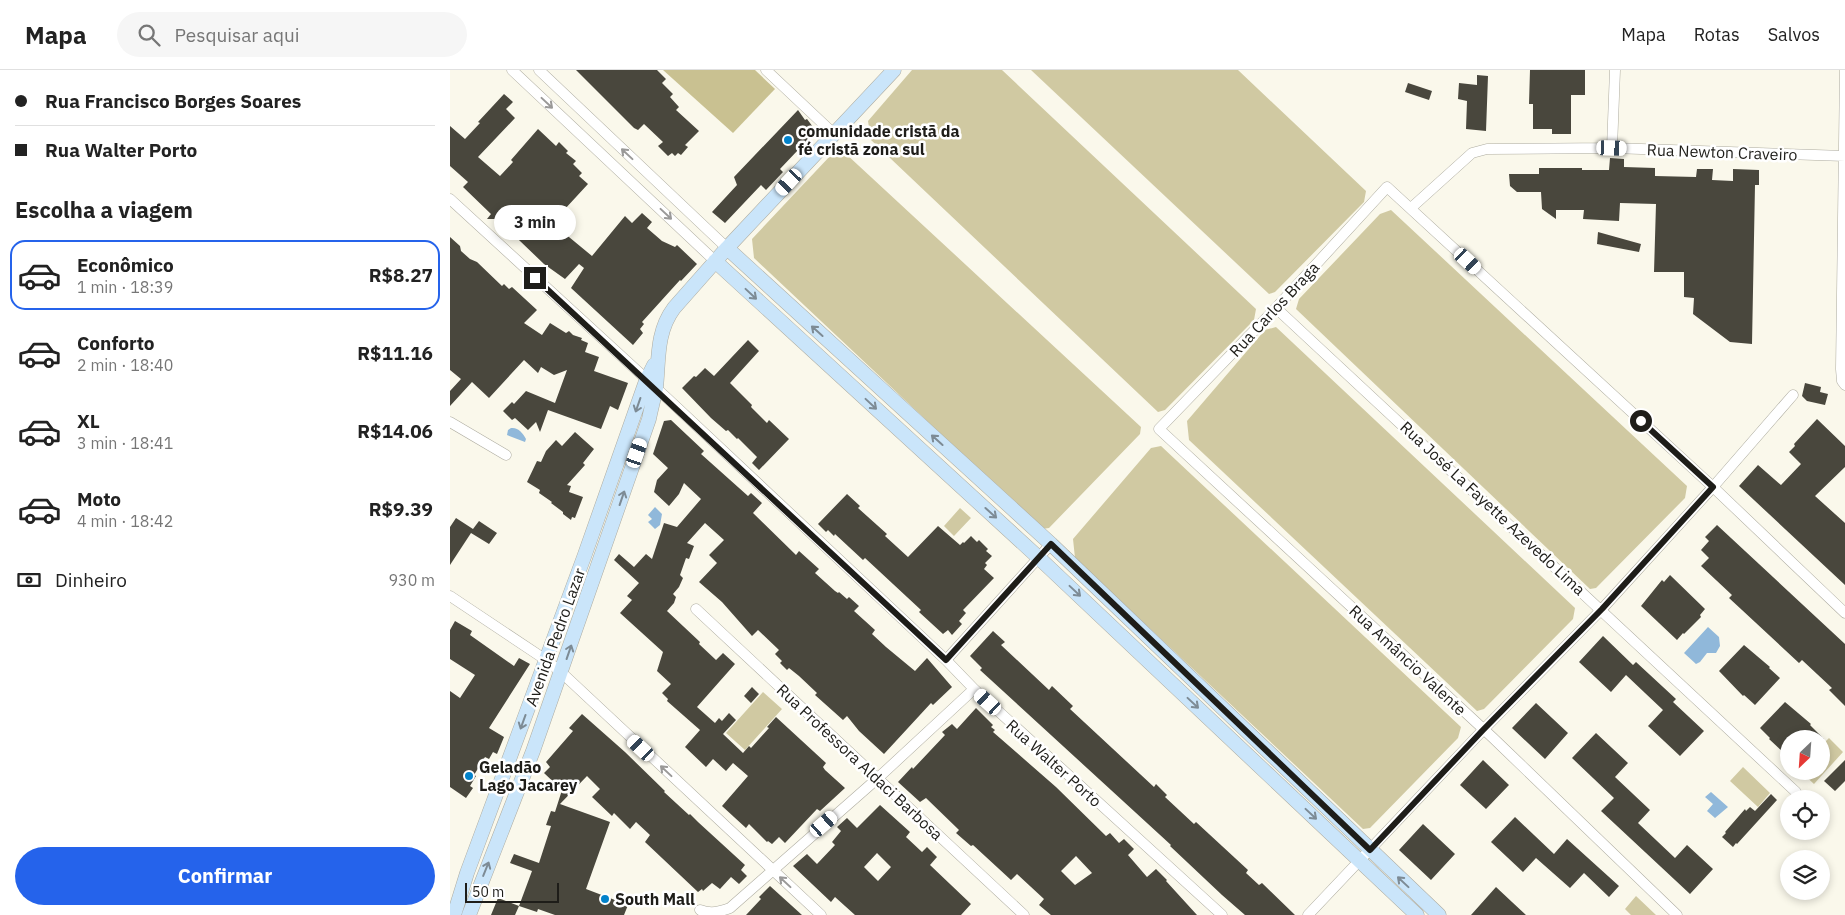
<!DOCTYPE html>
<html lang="pt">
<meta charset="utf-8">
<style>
:root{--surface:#fff;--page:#f6f6f6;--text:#222;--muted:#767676;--line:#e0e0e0;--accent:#2563eb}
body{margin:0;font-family:"IBM Plex Sans",sans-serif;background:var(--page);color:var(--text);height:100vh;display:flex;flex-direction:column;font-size:19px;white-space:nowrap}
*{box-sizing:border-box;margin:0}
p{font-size:16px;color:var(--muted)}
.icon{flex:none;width:28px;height:28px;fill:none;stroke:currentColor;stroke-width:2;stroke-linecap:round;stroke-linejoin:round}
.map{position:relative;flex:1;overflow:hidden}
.details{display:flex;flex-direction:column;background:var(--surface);width:450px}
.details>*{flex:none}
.banner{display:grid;align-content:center;height:110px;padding:0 15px;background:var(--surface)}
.needle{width:32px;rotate:205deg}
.buttons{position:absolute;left:1330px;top:660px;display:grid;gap:10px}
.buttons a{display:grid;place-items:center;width:50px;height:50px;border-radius:50%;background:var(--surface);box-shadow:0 2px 8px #0003;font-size:25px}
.scale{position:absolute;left:15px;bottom:12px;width:94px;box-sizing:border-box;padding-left:5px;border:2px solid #1e1d19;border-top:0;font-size:14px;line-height:18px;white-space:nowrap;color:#1e1d19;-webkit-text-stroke:4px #fff;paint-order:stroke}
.end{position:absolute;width:22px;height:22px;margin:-11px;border:6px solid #1e1d19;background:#fff;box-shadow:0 0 0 2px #fff}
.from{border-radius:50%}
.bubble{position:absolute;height:35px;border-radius:18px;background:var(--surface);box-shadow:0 2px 8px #0003;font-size:16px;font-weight:700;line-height:35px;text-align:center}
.car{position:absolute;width:15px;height:30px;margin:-15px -8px;border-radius:6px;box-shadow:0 0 4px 1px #0007;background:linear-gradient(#fff 24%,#345 0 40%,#fff 0 76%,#345 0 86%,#fff 0)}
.banner b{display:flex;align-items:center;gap:18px;height:48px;font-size:19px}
.banner b+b{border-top:1px solid var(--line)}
.banner i{width:12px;height:12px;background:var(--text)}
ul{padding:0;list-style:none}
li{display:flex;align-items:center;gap:15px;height:70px;margin:0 10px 8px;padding:0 5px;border:2px solid transparent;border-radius:15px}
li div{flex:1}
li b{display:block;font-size:19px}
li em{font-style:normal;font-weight:700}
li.current{border-color:var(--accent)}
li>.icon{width:45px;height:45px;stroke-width:1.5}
h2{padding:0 15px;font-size:22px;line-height:60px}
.pay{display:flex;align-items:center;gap:12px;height:55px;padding:0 15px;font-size:19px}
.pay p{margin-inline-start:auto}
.action{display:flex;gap:10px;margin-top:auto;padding:10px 15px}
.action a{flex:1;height:58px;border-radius:30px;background:var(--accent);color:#fff;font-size:20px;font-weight:700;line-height:58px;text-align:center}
header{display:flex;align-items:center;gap:30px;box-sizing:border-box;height:70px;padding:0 25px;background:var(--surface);border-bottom:1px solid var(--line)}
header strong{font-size:24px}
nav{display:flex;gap:28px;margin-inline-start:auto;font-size:18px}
.search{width:350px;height:45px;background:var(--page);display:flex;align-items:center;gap:12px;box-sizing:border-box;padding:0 18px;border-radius:28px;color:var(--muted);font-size:19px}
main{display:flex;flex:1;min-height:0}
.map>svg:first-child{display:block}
</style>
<header>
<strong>Mapa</strong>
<div class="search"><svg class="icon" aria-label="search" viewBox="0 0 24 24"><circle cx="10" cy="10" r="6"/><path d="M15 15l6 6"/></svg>Pesquisar aqui</div>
<nav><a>Mapa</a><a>Rotas</a><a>Salvos</a></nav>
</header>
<main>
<section class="details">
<div class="banner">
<b><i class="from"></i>Rua Francisco Borges Soares</b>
<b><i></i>Rua Walter Porto</b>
</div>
<h2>Escolha a viagem</h2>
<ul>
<li class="current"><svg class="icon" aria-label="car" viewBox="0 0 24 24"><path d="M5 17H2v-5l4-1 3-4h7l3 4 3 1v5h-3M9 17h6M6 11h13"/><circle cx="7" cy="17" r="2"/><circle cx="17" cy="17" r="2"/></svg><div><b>Econômico</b><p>1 min · 18:39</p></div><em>R$8.27</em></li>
<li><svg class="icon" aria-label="car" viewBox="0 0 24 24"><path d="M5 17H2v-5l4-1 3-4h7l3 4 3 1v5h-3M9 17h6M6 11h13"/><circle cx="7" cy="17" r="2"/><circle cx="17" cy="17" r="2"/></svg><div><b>Conforto</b><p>2 min · 18:40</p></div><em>R$11.16</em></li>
<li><svg class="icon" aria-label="car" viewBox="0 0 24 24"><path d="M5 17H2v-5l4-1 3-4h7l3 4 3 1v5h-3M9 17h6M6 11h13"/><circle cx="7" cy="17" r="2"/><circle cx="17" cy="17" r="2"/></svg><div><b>XL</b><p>3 min · 18:41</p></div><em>R$14.06</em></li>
<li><svg class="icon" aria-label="car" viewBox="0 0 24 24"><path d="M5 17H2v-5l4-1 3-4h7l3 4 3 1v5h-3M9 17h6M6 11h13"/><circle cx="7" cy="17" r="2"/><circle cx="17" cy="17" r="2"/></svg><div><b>Moto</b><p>4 min · 18:42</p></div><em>R$9.39</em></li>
</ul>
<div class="pay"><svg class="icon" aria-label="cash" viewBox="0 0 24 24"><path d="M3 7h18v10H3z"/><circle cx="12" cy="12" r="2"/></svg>Dinheiro<p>930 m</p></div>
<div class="action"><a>Confirmar</a></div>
</section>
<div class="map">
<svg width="1395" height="845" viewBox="0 0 1395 845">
<rect width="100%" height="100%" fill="#faf8eb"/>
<path fill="#d0c9a2" d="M462,0H552L806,239L804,250L715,340L708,342L421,70L418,51Z
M581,0H788L916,121L914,132L825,222L819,224Z
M395,83L691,357L690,364L599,458L592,459L304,188L302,169L381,85Z
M941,140L1237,416L1235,428L1146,518L1140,519L846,239L849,229L930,144Z
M826,257L1125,538L1123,549L1034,639L1027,641L739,370L737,351L815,260Z
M711,376L1011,657L1008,668L920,758L913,759L625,488L623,469L701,378Z
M510,438L521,448L504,466L494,456Z
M313,622L332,639L295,680L276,663Z
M1379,668L1393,682L1364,714L1350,701H1371V676Z
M1293,697L1320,723L1308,737L1280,711Z
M1186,826L1206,845H1181L1175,839Z"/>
<path fill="#c9c191" d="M213,0H305L325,19L283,63Z"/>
<path fill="#90b8da" d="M61,358C68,357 73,363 76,369L75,372L57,365L58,360Z
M205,437L212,444L210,455L205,459L198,452L202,449L198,445Z
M1258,557L1269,567L1270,576L1266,583H1257L1250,592L1246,594L1234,583Z
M1261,722L1278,737L1265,748L1257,741L1263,734L1255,727Z"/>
<path fill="#49473d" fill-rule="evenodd" d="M126,0H207L216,9L212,13L223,24L220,27L229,37L226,40L249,61L235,75L238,77L231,85L228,83L225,86L222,83L218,86L208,76L213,72L194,54L188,60L184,58Z
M1080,0H1135V25H1121V64H1102V59H1083V34H1079Z
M1027,5L1038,6L1036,61L1016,59L1017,31L1008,29L1009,13L1027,15Z
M958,13L982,21L979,30L955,22Z
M54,24L63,32L56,39L65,48L28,87L50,106L63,92L61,90L88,59L106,76L109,72L118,81L116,83L126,91L123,94L132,103L129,106L138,114L102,153L142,186L175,146L182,153L192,143L202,152L197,158L212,171L225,177L227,175L247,194L231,211L230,210L192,252L194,254L190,259L193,263L183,275L121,218L134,198L129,194L115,209L94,194L47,149H37L41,144L13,117L18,112L0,96V56L15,69L30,53L28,52Z
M348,40L355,50L357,49L366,61L330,99L333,102L316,120L311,115L275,153L262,142L287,115L284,107Z
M1160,88L1174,89V97L1205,98V106L1246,107L1247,99H1263L1262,110L1283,111V99L1309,100V115H1305L1302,274L1280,272L1243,244L1244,228L1234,227V202H1204L1206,134L1170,133L1169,151L1133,149L1134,140H1106V149L1092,139L1091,122H1067L1060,116L1059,104H1089V98H1132V100H1159Z
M1148,162L1191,174L1189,182L1147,174Z
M0,167L10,176L11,181L20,189L27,192L52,216L54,214L59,219L62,217L87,240L74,253L92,265L100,253L116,263L119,261L123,265L132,268L131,270L138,273L135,282L149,287L144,301L178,313L168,340L160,336L151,359L98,340L90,362L86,352L78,360L65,348L62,350L53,341L62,332L64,334L76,321L105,333L117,300L104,305L91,297L88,303L74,290L39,328L22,312L0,336V321L11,309L0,300Z
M298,270L309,281L280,313L302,335L301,337L317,353L319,350L339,369L309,400L302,393L307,387L288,368L287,369L278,360L276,361L261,348L232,318L244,306L246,307L255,298L264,306Z
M1355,313L1371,317L1370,322L1378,324L1375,335L1357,331L1352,326Z
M1367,349L1395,376V397L1365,426L1395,453V515L1289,416L1308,395L1331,415L1351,394L1339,382L1345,376L1344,374Z
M221,350L254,381L251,384L298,426L301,423L312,433L303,443L346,485L349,481L369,499L365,503L385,521L388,523L389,522L397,529L399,527L409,536L404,541L425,560L422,564L436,577L465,601L477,588L502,617L483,635L481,633L434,684L409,661L397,646L393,650L365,625L367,623L349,606L339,598L337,600L330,593L332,591L325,584L329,580L308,560L302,566L272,532L249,512L267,493L259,485L274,470L255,453L237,473L244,476L239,489L236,488L230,505L233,508L229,517L223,524L226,527L224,533L217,541L250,572L249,574L266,590L273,583L285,594L247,637L265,653L269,648L272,651L279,643L286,650L273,664L293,683L299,676L301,678L319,658L317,657L326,647L376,693L373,697L375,700L395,718L370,741L367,739L335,773L329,767L322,774L318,771L317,772L299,754L296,758L272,736L298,706L283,693L276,701L263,689L256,697L235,677L250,660L217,631L218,629L212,623L221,614L207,601L213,582L170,543L182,530L177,526L189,513L164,490L169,484L184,497L196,484L202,489L214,453L227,457L251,429L234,413L229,424L219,436L204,422L207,410L218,398L203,384L214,351Z
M125,362L144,379L133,393L135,395L117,415L121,416L119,422L133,427L125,448L122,447L121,450L113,444V442L101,433L102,432L89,423L90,420L77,412L87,391L91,392L96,381L106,370L112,376Z
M397,424L410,436L408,438L437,464L435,466L458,487L488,456L510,475L513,472L514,473L521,466L527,472L529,470L538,479L536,481L542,486L535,493L537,495L534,499L544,508L513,540L516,543L509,551L512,554L502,565L498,560L493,564L469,542L471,540L415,488L413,490L385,464L384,466L378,460L376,462L368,454Z
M6,448L23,459L29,451L47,463L39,474L21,463L0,495V457Z
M1267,455L1395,574V636L1379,620L1382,618L1352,590L1349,593L1292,540L1279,528L1282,525L1251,496L1259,488L1251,480L1259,471L1255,467Z
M1220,505L1255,539L1250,545L1251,547L1234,564L1233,563L1227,570L1191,536L1212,510L1214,512Z
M5,551L22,561L20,565L64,596L69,588L80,594L39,658L54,667L47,684L43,682L39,689L35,687L24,705L26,706L20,716L23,718L16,728L0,717V621L10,628L25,605L0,589V560Z
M543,561L555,572L551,575L599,620L602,616L623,636L620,639L704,717L706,714L717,725L715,727L744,754L746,752L798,800L796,803L809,815L812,813L845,845H795L772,825L720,776L721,775L530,600L532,598L520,586Z
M1153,566L1183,595L1186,592L1226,629L1223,632L1254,661L1230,686L1198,656L1213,640L1195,623L1176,605L1161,622L1129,592Z
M1294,575L1320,597L1319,598L1330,608L1305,635L1294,625L1293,626L1269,601Z
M302,617L309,624L301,633L294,626Z
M1335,632L1361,654L1360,655L1374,669H1356L1349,663L1344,669H1339V677L1334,683L1319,669L1320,668L1310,658Z
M1086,633L1118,663L1095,689L1062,658Z
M526,638L543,655L541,657L545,660L543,662L606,717L656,766L660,763L669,773L674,769L684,779L678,785L697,807L706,799L717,810L716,811L747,845H601L589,835L594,829L567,804L561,810L523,775L521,776L506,763L509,760L476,728L470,732L448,712L462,697L463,699L495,665L492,662L502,654L507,659ZM626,786L642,803L625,815L611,801Z
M132,644L175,682L215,721L214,722L239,745L240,744L248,752L295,795L291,800L297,806L289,814L281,807L270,819L262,813L253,821L252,819L248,822L195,772L200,765L186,752L180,759L164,743L162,746L142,727L150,719L137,706L110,734L160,752L136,819L178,835L174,845H105L88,839L87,842L69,836L82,801L60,793L64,784L89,793L101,756L96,755L101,741L105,742L112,720L94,703L100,697L96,692L123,661L119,658Z
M1146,663L1178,693L1165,707L1200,740L1188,753L1225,788L1237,775L1263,799L1240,824L1151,741L1164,728L1122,688Z
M1033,690L1059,715L1036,739L1010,715Z
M1395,690V711L1385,721L1374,711Z
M1321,724L1327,730L1287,774L1286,773L1283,777L1272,767L1276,763L1275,762L1295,739L1296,741L1300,737L1305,741Z
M430,735L460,762L456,767L472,782L477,777L487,787L480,795L521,834L511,845H405L385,827L381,832L343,796L357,784L367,794L385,775L382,772L391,761L387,757L397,748L407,758ZM427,783L441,797L428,811L414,797Z
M1065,747L1104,784L1117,769L1169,816L1159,827L1134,803L1120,818L1086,788L1073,802L1041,772Z
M973,754L1005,784L981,810L949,780Z
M320,816L352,845H296L311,829L309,827Z
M1046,817L1062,832L1076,845H1021Z
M48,828L69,836L65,845H41Z"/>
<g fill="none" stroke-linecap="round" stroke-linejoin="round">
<g stroke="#aeaca0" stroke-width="11">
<path id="street" d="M62,0L265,191
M89,0L277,178
M316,0L384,64
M1395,0L1391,299L1392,311L1395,315
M1162,78L1165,0
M0,129L218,329L496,590L524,619L772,845
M961,138L1022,83L1037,79L1162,78L1395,86
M826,238L1346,722
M0,352L56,385
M0,526L96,590L112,603L371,845
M246,539L574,845
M496,590L601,474
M250,840C261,844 269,842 280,838L428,708L524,619
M858,845L1033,660L1152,539L1263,417L1343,325
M1227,845L1042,667L709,359L826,238L937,117L1263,417L1395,543"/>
</g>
<g stroke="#aeaca0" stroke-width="15">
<path id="secondary" d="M277,178L601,474L989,845
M265,191L589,488L967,845
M4,845L17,803L134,487L196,311L204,295
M19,845L83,681L199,349C201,339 204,328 206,318C209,290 206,262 224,238L277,178L444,0"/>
</g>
<use href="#street" stroke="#fff" stroke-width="10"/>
<use href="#secondary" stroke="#cae5fa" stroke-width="14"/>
</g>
<defs><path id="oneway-shaft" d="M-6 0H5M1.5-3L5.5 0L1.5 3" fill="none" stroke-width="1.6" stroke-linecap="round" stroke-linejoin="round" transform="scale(1.25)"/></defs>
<g stroke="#9a9998">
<use href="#oneway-shaft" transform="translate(97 33) rotate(43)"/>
<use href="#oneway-shaft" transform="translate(177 84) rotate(-137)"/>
<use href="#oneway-shaft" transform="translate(216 144) rotate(43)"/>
<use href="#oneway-shaft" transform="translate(216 701) rotate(-137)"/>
<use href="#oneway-shaft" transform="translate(335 812) rotate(-137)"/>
</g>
<g stroke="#7d8b95">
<use href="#oneway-shaft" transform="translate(301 224) rotate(43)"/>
<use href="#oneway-shaft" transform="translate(367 261) rotate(-138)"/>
<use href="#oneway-shaft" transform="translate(421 334) rotate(43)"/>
<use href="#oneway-shaft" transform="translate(188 335) rotate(109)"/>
<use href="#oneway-shaft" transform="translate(487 370) rotate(-138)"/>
<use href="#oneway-shaft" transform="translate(172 428) rotate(-71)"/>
<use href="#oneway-shaft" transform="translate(541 443) rotate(42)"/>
<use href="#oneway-shaft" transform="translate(625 521) rotate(43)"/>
<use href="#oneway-shaft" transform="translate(119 582) rotate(-71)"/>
<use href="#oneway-shaft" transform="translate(743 633) rotate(43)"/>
<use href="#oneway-shaft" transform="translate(73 652) rotate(110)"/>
<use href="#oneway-shaft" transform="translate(861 744) rotate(43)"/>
<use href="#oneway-shaft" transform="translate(36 799) rotate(-68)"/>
<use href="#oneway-shaft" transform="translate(953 812) rotate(-137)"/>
</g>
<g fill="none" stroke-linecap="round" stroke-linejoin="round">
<path stroke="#1e1d19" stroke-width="6" d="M85,208L496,590L601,474L920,780L1033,660L1152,539L1263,417L1191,351"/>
</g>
<g fill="#0282ca" stroke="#fff" stroke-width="2">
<circle cx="338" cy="70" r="5"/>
<circle cx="19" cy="706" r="5"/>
<circle cx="155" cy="829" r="5"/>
</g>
<g text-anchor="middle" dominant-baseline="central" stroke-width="5" stroke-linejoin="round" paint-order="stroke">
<g font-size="16" font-weight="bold" fill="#1e1d19" stroke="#fff" text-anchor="start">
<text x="348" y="61">comunidade cristã da<tspan x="348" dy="18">fé cristã zona sul</tspan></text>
<text x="29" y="697">Geladão<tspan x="29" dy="18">Lago Jacarey</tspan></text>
<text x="165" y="829">South Mall</text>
</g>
<g font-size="16" fill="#1e1d19" stroke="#fff">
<text transform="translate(1272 82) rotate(2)">Rua Newton Craveiro</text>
<text transform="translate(824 239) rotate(-47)">Rua Carlos Braga</text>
<text transform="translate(1043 438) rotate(43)">Rua José La Fayette Azevedo Lima</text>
<text transform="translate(105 567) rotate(-70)">Avenida Pedro Lazar</text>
<text transform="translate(958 590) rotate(43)">Rua Amâncio Valente</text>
<text transform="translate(410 692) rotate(43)">Rua Professora Aldaci Barbosa</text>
<text transform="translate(604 693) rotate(42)">Rua Walter Porto</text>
</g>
</g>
</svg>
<div class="buttons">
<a><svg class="needle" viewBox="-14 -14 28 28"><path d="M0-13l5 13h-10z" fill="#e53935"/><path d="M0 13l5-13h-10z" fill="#767676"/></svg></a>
<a><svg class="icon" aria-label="locate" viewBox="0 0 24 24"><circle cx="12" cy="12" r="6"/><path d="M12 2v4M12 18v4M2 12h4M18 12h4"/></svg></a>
<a><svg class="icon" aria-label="layers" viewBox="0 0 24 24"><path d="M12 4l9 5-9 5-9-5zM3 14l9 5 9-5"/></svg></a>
</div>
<div class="scale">50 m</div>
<i class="end from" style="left:1191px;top:351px"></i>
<i class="end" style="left:85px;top:208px"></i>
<div class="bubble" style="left:44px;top:135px;width:82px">3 min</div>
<i class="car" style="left:1162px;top:78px;rotate:92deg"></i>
<i class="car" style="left:339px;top:112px;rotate:223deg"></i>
<i class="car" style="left:1018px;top:191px;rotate:133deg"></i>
<i class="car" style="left:187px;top:383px;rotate:19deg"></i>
<i class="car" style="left:538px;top:632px;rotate:312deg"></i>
<i class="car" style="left:191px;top:678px;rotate:313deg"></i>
<i class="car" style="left:374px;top:754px;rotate:49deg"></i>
</div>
</main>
